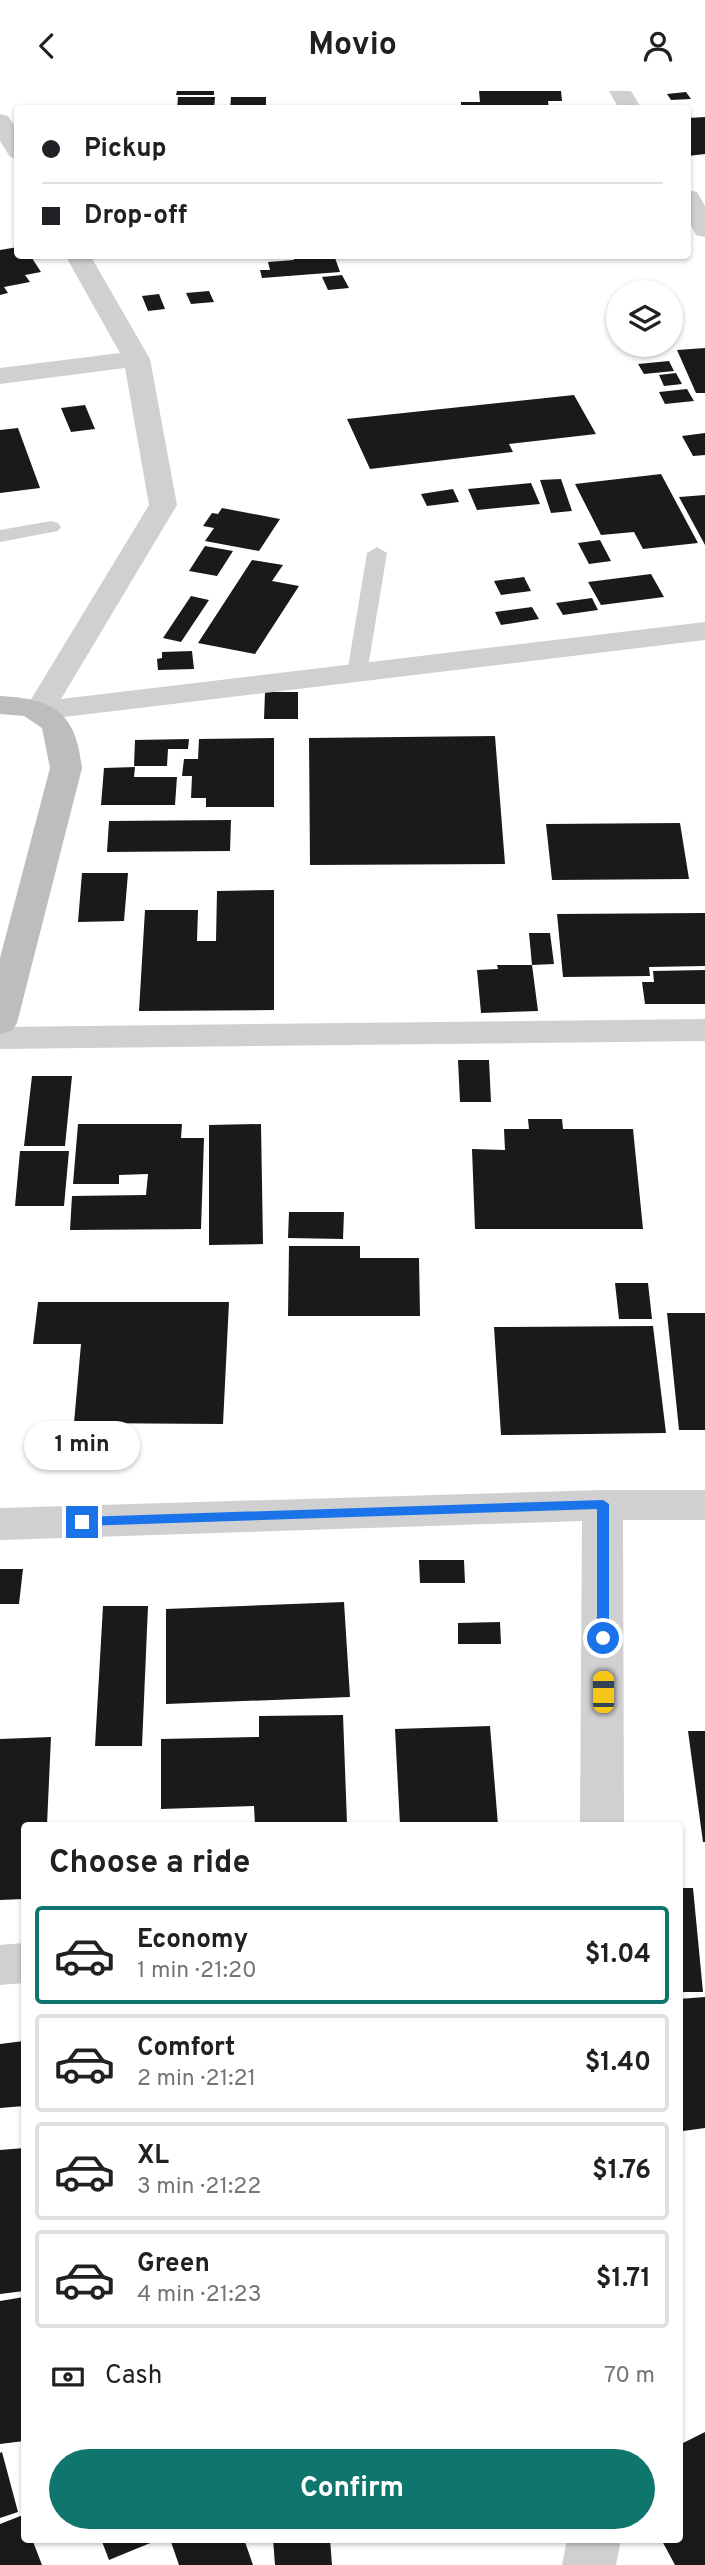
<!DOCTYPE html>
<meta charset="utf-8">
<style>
:root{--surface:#fff;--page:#f2f2f2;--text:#202124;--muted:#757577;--line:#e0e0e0;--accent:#0f766e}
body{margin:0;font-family:Overpass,sans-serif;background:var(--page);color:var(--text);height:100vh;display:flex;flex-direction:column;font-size:26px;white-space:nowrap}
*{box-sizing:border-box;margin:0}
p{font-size:23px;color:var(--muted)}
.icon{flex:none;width:38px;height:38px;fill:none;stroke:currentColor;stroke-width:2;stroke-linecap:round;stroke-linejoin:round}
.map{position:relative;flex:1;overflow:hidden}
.side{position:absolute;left:21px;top:1731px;width:662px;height:721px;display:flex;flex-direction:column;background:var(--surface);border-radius:7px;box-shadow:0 2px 5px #0004}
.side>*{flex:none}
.banner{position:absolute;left:14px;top:14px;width:677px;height:154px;border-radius:7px;box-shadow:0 2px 5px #0004;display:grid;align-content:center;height:154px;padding:0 28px;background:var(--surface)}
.buttons{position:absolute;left:606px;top:189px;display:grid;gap:14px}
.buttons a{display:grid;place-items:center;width:77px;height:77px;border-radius:50%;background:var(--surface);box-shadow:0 2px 5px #0004;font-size:35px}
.end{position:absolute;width:32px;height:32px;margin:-16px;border:9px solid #1a73e8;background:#fff;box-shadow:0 0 0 4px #fff}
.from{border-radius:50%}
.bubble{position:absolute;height:49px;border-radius:24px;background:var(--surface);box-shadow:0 2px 5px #0004;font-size:23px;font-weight:700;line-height:49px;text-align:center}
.car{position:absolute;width:21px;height:42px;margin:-21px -10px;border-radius:9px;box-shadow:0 0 5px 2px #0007;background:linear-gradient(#f5c518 24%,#345 0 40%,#f5c518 0 76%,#345 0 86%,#f5c518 0)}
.banner b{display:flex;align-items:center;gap:24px;height:66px;font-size:26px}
.banner b+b{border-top:2px solid var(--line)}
.banner i{width:18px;height:18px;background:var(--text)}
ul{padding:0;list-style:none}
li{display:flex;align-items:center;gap:21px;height:98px;margin:0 14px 10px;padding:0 14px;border:4px solid var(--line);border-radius:7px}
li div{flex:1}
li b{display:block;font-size:26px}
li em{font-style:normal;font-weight:700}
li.active{border-color:var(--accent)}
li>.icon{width:63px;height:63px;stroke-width:1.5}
h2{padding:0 28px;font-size:32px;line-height:84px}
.pay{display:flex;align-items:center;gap:18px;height:77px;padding:0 28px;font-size:26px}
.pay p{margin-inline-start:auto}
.action{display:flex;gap:14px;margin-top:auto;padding:14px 28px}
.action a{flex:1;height:80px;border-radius:42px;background:var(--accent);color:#fff;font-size:28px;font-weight:700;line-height:80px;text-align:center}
header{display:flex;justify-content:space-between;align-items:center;height:91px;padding:0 28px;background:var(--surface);font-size:32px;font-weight:700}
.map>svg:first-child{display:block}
</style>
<header><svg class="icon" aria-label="back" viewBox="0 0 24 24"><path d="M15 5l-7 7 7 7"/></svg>Movio<svg class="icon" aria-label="person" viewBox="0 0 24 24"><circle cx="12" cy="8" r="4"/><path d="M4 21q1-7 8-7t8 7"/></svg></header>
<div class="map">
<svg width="705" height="2474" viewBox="0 0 705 2474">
<rect width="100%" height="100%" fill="#fff"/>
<path fill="#1a1a1a" d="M177,0H214V4H176Z
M479,0H561L562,10H548L549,18H461V11H480Z
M686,1L691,8L671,9L667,3Z
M178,6H215L214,18H177Z
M231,6H266V18H230Z
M705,26V63L688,65V27Z
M18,156V164H30L41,181L25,184L30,191L4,196L8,202L0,204V159Z
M334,164L340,181L262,187L260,179H270L268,171L294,169L293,166Z
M342,184L349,197L328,199L322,186Z
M209,200L214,211L191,213L186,202Z
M159,203L165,218L148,220L142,205Z
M705,257V302H696L677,259Z
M669,270L674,280L644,283L638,273Z
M676,282L682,293L664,295L659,284Z
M687,298L694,310L665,313L659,301Z
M574,304L596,343L509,353L513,361L370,378L347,328Z
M85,314L95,338L71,341L61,317Z
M18,337L40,397L0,402V339Z
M705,342V364L693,365L682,345Z
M661,383L698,452L643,458L634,441L601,444L575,393Z
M561,388L572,420L551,422L540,389Z
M531,392L540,413L477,419L468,398Z
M453,398L459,411L427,415L421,403Z
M705,404V454L679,406Z
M222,417L280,428L259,460L205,450L214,437L203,435L212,422L218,423Z
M600,449L611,470L589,473L578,452Z
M205,455L233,460L217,485L189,480Z
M252,469L283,474L272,490L299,495L255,563L198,552Z
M651,483L664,506L601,514L588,491Z
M524,486L531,500L501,504L494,490Z
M191,505L209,509L181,551L163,547Z
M592,507L598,519L563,524L556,512Z
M532,516L539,528L501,534L495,521Z
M192,560L194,578L158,579L157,568L162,567V561Z
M265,601H298V628H264Z
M495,645L505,773L310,774L309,647Z
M274,647V716H206V707H191L192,685H182L184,668H198L199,648Z
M189,648L188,658H168L167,675H134L135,649Z
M135,676L134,686H177L175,714H101L104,677Z
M231,729L230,760L107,761L109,730Z
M680,732L689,788L552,789L546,733Z
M82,782H128L124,830L78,831Z
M274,799V919L139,920L145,819H198L197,850H216L217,800Z
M705,822V875L649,876L650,885L563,886L557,823Z
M529,842H550L554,873L532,874L538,920L481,922L477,879L498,878L497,874H532Z
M705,879V913H645L642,891H654L653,880Z
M458,969H489L491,1011H460Z
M32,985H72L65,1055H24Z
M528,1028H562L563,1038H633L643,1138H475L472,1058L505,1059L504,1038H529Z
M78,1033H182L181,1047H204L201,1138L70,1139L72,1105L146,1104L148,1083L119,1084V1093H73Z
M261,1033L263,1153L209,1154V1034Z
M20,1060H69L64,1115H15Z
M289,1121H344L343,1148L288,1147Z
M289,1155H360V1167H419L420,1225H288Z
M615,1192H648L652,1228H619Z
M38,1211H229L223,1333L74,1332L81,1253H33Z
M667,1222H705V1339H679Z
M653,1235L666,1342L501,1344L494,1236Z
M419,1469H464L465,1492H420Z
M0,1478H23L19,1513H0Z
M344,1511L350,1606L166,1613V1518Z
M103,1515H148L142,1655H95Z
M500,1531L501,1553H458V1532Z
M343,1624L347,1732L255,1734L254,1715L161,1718V1648L259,1646V1625Z
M490,1635L498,1734H400L395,1638Z
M688,1640H705V1751H703Z
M51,1646L47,1734H24V1808L0,1809V1648Z
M679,1797H693L703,1901H679Z
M705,1906V2037L683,2040L679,2024V1908Z
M24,1950V2015L0,2017V1953Z
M24,2057V2200L0,2203V2059Z
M24,2206V2350L0,2353V2210Z
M705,2341V2474H675L661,2448H679V2354Z
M2,2361L18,2421L0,2427V2362Z
M23,2424L24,2448H32L42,2474H0V2433Z
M101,2448H160L109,2469Z
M170,2448H244L253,2474H179Z
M273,2448H330L332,2474H275Z"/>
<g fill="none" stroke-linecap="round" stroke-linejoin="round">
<path fill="#d0d0d0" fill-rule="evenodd" d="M51,430L58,432L61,436L58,440L0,451V439Z
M377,456L387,462L367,582L357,588L347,582L367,462Z"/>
<path fill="#d0d0d0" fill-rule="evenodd" d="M609,0H631L642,18H619Z
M0,23L8,25L18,40V68L10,66L0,50Z
M688,99L697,101L705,115V146L696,144L688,129Z
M65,164H90L150,268L177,414L61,608L705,531V549L39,629L28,627L24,620L149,414L125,277L0,293V277L120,262Z
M705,928V950L0,958V936Z
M603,1399H705V1429H623L624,1734H580L582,1430L0,1449V1417Z
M24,1852V1892L0,1894V1854Z
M567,2448H621L616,2474H562Z"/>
<path fill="#bdbdbd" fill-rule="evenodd" d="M0,605C54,608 76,621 82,677L17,932L12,940L0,943V867L50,677L42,637L24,625L0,623Z"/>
</g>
<path fill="#1a73e8" d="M603,1409L609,1413V1547L603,1552L597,1547V1418L82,1435L76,1431L82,1426Z"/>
</svg>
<div class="buttons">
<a><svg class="icon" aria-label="layers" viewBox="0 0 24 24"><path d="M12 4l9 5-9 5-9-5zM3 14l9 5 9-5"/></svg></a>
</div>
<i class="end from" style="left:603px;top:1547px"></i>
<i class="end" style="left:82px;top:1431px"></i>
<div class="bubble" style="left:24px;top:1330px;width:116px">1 min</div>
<i class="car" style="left:603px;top:1601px;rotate:0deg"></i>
<div class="banner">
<b><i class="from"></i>Pickup</b>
<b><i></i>Drop-off</b>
</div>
<section class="side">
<h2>Choose a ride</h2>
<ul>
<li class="active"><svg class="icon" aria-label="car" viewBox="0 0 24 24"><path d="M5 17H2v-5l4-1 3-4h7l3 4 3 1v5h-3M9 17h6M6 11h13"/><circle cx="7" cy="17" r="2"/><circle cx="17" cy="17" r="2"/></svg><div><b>Economy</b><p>1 min · 21:20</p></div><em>$1.04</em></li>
<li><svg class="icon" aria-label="car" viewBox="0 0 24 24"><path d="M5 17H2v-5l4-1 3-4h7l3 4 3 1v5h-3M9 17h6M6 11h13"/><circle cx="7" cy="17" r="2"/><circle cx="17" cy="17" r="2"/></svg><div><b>Comfort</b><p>2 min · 21:21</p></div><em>$1.40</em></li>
<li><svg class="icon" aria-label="car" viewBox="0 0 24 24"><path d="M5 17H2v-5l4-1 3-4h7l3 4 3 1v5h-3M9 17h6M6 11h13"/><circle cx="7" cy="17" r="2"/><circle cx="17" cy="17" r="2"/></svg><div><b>XL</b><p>3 min · 21:22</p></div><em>$1.76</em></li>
<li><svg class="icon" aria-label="car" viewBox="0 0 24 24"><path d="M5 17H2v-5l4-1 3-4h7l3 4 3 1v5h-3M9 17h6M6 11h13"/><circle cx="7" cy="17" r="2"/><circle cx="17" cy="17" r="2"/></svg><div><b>Green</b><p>4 min · 21:23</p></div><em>$1.71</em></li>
</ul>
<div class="pay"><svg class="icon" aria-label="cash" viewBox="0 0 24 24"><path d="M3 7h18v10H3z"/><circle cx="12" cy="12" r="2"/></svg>Cash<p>70 m</p></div>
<div class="action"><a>Confirm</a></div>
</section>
</div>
